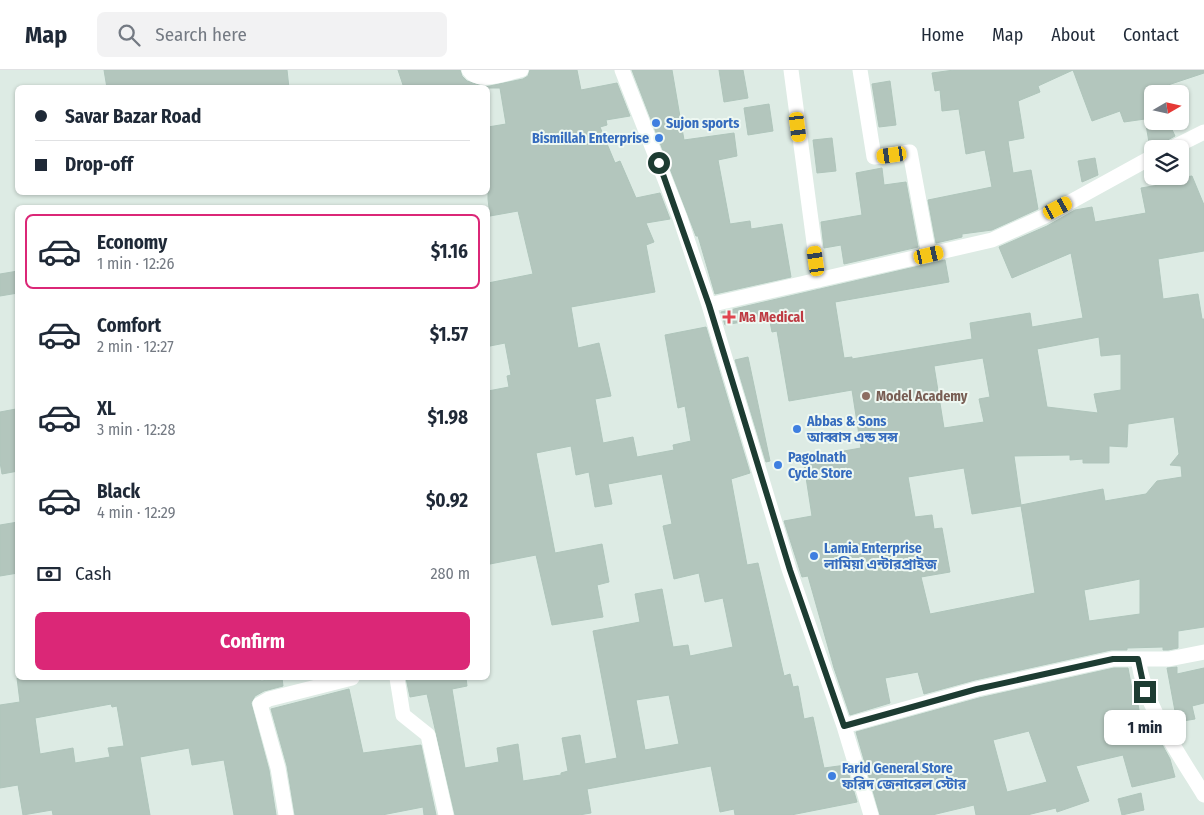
<!DOCTYPE html>
<meta charset="utf-8">
<style>
:root{--surface:#fff;--page:#f2f2f3;--text:#1f2937;--muted:#747a83;--line:#e0e1e3;--accent:#db2777}
body{margin:0;font-family:"Fira Sans Condensed","Noto Sans Bengali",sans-serif;background:var(--page);color:var(--text);height:100vh;display:flex;flex-direction:column;font-size:19px;white-space:nowrap}
*{box-sizing:border-box;margin:0}
p{font-size:16px;color:var(--muted)}
.icon{flex:none;width:28px;height:28px;fill:none;stroke:currentColor;stroke-width:2;stroke-linecap:round;stroke-linejoin:round}
.map{position:relative;flex:1;overflow:hidden}
.drawer{position:absolute;left:15px;top:135px;width:475px;height:475px;display:flex;flex-direction:column;background:var(--surface);border-radius:8px;box-shadow:0 1px 4px #0004}
.drawer>*{flex:none}
.hud{position:absolute;left:15px;top:15px;width:475px;height:110px;border-radius:8px;box-shadow:0 1px 4px #0004;display:grid;align-content:center;height:110px;padding:0 20px;background:var(--surface)}
.needle{width:32px;rotate:81deg}
.fabs{position:absolute;left:1144px;top:15px;display:grid;gap:10px}
.fabs a{display:grid;place-items:center;width:45px;height:45px;border-radius:8px;background:var(--surface);box-shadow:0 1px 4px #0004;font-size:25px}
.end{position:absolute;width:22px;height:22px;margin:-11px;border:6px solid #1d3c32;background:#fff;box-shadow:0 0 0 2px #fff}
.from{border-radius:50%}
.bubble{position:absolute;height:35px;border-radius:8px;background:var(--surface);box-shadow:0 1px 4px #0004;font-size:16px;font-weight:700;line-height:35px;text-align:center}
.car{position:absolute;width:15px;height:30px;margin:-15px -8px;border-radius:6px;box-shadow:0 0 4px 1px #0007;background:linear-gradient(#f5c518 24%,#345 0 40%,#f5c518 0 76%,#345 0 86%,#f5c518 0)}
.hud b{display:flex;align-items:center;gap:18px;height:48px;font-size:19px}
.hud b+b{border-top:1px solid var(--line)}
.hud i{width:12px;height:12px;background:var(--text)}
ul{padding:9px 0 0;list-style:none}
li{display:flex;align-items:center;gap:15px;height:75px;margin:0 10px 8px;padding:0 10px;border:2px solid transparent;border-radius:8px}
li div{flex:1}
li b{display:block;font-size:19px}
li em{font-style:normal;font-weight:700}
li.current{border-color:var(--accent)}
li>.icon{width:45px;height:45px;stroke-width:1.5}
.pay{display:flex;align-items:center;gap:12px;height:55px;padding:0 20px;font-size:19px}
.pay p{margin-inline-start:auto}
.button{display:flex;gap:10px;margin-top:auto;padding:10px 20px}
.button a{flex:1;height:58px;border-radius:8px;background:var(--accent);color:#fff;font-size:20px;font-weight:700;line-height:58px;text-align:center}
header{display:flex;align-items:center;gap:30px;box-sizing:border-box;height:70px;padding:0 25px;background:var(--surface);border-bottom:1px solid var(--line)}
header strong{font-size:24px}
nav{display:flex;gap:28px;margin-inline-start:auto;font-size:18px}
.search{width:350px;height:45px;background:var(--page);display:flex;align-items:center;gap:12px;box-sizing:border-box;padding:0 18px;border-radius:8px;color:var(--muted);font-size:19px}
.map>svg:first-child{display:block}
</style>
<header>
<strong>Map</strong>
<div class="search"><svg class="icon" aria-label="search" viewBox="0 0 24 24"><circle cx="10" cy="10" r="6"/><path d="M15 15l6 6"/></svg>Search here</div>
<nav><a>Home</a><a>Map</a><a>About</a><a>Contact</a></nav>
</header>
<div class="map">
<svg width="1204" height="745" viewBox="0 0 1204 745">
<rect width="100%" height="100%" fill="#ddebe4"/>
<path fill="#b3c6bd" stroke="#afc5bb" fill-rule="evenodd" d="M104,0H287L289,18H107Z
M398,0H460L462,6L467,11L485,17L523,9L528,6L530,0H577L581,20L617,13L630,46L606,50L607,55L600,57L615,93L620,91L636,128L660,123L670,149L646,153L654,172L646,175L655,222L571,237L578,278L599,273L611,326L595,329L603,373L633,367L637,387L674,380L673,375L691,371L685,336L678,338L665,265L706,257L750,403L731,409L747,495L758,493L784,606L790,604L793,617L798,616L804,649L813,647L824,698L846,695L857,732L791,745H735L734,739L720,742L711,696L587,719L591,743L579,745H455L427,624L410,627L406,608H466L467,616L452,619L465,698L499,692L497,678L518,674L523,711L561,705V703L568,701L562,668L580,665L585,694L617,688L593,561L640,552L635,524L662,519L673,577L688,575L690,586L733,577L723,528L705,532L699,503L674,509L663,456L672,454L662,404L608,414L612,434L595,437L589,402L576,405L571,376L536,383L555,483L602,474L609,512L597,515L603,547L552,555L536,485L490,494L488,482V321L509,317L507,306L511,305L505,273L490,276L488,262V213L533,204L518,141L490,146L488,129V57L506,54L500,18H404ZM669,625L679,674L645,680L636,630Z
M632,0H672L684,70L734,63L737,86L718,90L730,154L750,151L751,159L782,154L791,207L715,224L698,166H696Z
M719,0H743L748,28L724,32Z
M954,0H1204V3L1159,18L1162,24H1152V51H1168L1175,66L1162,73L1161,79L1150,78L1145,49L1124,52L1120,41L1092,51L1073,0L1038,16L1040,22L1018,31L1024,68L1008,71L1013,103L1031,100L1038,139L992,160L962,164V167L936,173L928,130L992,117L985,80L966,84L959,39L942,41L940,20L935,21L932,3Z
M890,11L896,55L879,57L872,14Z
M769,34L773,61L748,65L744,38Z
M832,68L836,101L817,103L813,70Z
M1095,88L1098,105L1082,112L1078,91Z
M882,98L884,115L906,112L918,177L844,194L841,175L824,178L821,152L862,145L856,103Z
M1192,106L1204,135V181L1158,189L1163,229L1198,224L1202,249H1204V557L1178,561V578L1168,580H1163V577L1127,578V580H1111L975,610L924,624L918,602L885,608L890,633L850,645L834,598L808,506L802,507L784,451L812,446L803,388L861,378L852,320L789,331L777,261L772,262L769,247L725,255L721,242L945,190L949,212L835,232L844,288L852,287V289L972,269L970,253L1030,243L1032,257L1083,248L1071,183L1012,208L999,177L1047,156L1075,140L1092,137L1095,152L1146,143L1141,118L1159,115L1158,111ZM1099,267L1101,286L1121,284V320L1094,324L1098,343L1047,337L1037,279ZM983,288L990,327L979,329L984,352L944,358L934,296ZM1174,347L1179,384L1170,395L1181,396L1182,407L1157,411L1146,424L1105,431L1103,419L1021,435L1014,386L1070,385V390L1083,389V393H1109V376L1127,377L1128,354ZM964,398L972,444L1021,436L1035,523L930,544L921,507L950,502L942,458L934,459L932,445L915,447L908,407ZM1140,509V544L1089,551L1084,520Z
M18,201V223L0,226V204Z
M748,287L770,391L766,392L735,290Z
M16,339L18,401L2,404L0,392V342Z
M18,452V503L0,506V455Z
M1177,597V604L1204,598V633L1192,636L1195,649L1177,652L1167,598Z
M1114,598H1128L1135,635L1138,634L1140,646L1146,645L1170,689L1175,707L1132,717L1123,685L1076,696L1089,731L1057,742L1056,738L1027,745H976L974,735L932,745H880L856,662L979,628ZM1029,661L1047,712L1007,722L993,670Z
M17,608H261V611L282,608L283,616L264,621L255,626L251,633L269,700L276,745H234L224,690L192,695L189,678L140,687L150,745H53L52,740L23,745L18,715L0,718V635L20,632ZM111,634L112,637L117,636L124,676L108,678L110,687L75,693L73,678L40,684L35,648Z
M349,619L363,683L421,675L436,745H424L423,737L382,745H295L287,696L271,639Z
M1141,723L1144,740L1122,745L1118,729Z"/>
<g fill="none" stroke-linecap="round" stroke-linejoin="round">
<path stroke="#fff" stroke-width="15" d="M469,0C479,15 506,3 521,0
M622,0L680,148L709,235L789,499L844,656L871,745
M791,0L819,210
M860,0L874,87L910,82L929,185
M1170,79L1204,62
M709,235L992,170L1043,147L1152,87
M1138,589C1146,640 1178,682 1204,725
M397,608L403,645L428,665L446,745
M844,656L977,619L1113,589H1169L1204,582
M286,745L278,698L260,634L269,629L352,608"/>
</g>
<g fill="none" stroke-linecap="round" stroke-linejoin="round">
<path stroke="#1d3c32" stroke-width="6" d="M659,93L709,235L790,500L844,656L977,619L1113,589H1138L1145,622"/>
</g>
<g fill="#3f7fe0" stroke="#eef8f2" stroke-width="2">
<circle cx="656" cy="53" r="5"/>
<circle cx="659" cy="68" r="5"/>
<circle cx="797" cy="359" r="5"/>
<circle cx="778" cy="395" r="5"/>
<circle cx="814" cy="486" r="5"/>
<circle cx="832" cy="706" r="5"/>
</g>
<path fill="#e0444e" stroke="#eef8f2" stroke-width="2" d="M726.5 239.5h5v5h5v5h-5v5h-5v-5h-5v-5h5z"/>
<circle fill="#8d6e63" stroke="#eef8f2" stroke-width="2" cx="866" cy="326" r="5"/>
<g text-anchor="middle" dominant-baseline="central" stroke-width="4" stroke-linejoin="round" paint-order="stroke">
<g font-size="14" font-weight="bold" fill="#366cbe" stroke="#eef8f2" text-anchor="start">
<text x="666" y="53">Sujon sports</text>
<text x="649" y="68" text-anchor="end">Bismillah Enterprise</text>
<text x="807" y="351">Abbas &amp; Sons<tspan x="807" dy="16">আব্বাস এন্ড সন্স</tspan></text>
<text x="788" y="387">Pagolnath<tspan x="788" dy="16">Cycle Store</tspan></text>
<text x="824" y="478">Lamia Enterprise<tspan x="824" dy="16">লামিয়া এন্টারপ্রাইজ</tspan></text>
<text x="842" y="698">Farid General Store<tspan x="842" dy="16">ফরিদ জেনারেল স্টোর</tspan></text>
</g>
<g font-size="14" font-weight="bold" fill="#be3a42" stroke="#eef8f2" text-anchor="start">
<text x="739" y="247">Ma Medical</text>
</g>
<g font-size="14" font-weight="bold" fill="#785e54" stroke="#eef8f2" text-anchor="start">
<text x="876" y="326">Model Academy</text>
</g>
</g>
</svg>
<div class="fabs">
<a><svg class="needle" viewBox="-14 -14 28 28"><path d="M0-13l5 13h-10z" fill="#e53935"/><path d="M0 13l5-13h-10z" fill="#747a83"/></svg></a>
<a><svg class="icon" aria-label="layers" viewBox="0 0 24 24"><path d="M12 4l9 5-9 5-9-5zM3 14l9 5 9-5"/></svg></a>
</div>
<i class="end from" style="left:659px;top:93px"></i>
<i class="end" style="left:1145px;top:622px"></i>
<div class="bubble" style="left:1104px;top:640px;width:82px">1 min</div>
<i class="car" style="left:798px;top:57px;rotate:173deg"></i>
<i class="car" style="left:892px;top:85px;rotate:262deg"></i>
<i class="car" style="left:1058px;top:138px;rotate:62deg"></i>
<i class="car" style="left:929px;top:185px;rotate:77deg"></i>
<i class="car" style="left:816px;top:191px;rotate:352deg"></i>
<div class="hud">
<b><i class="from"></i>Savar Bazar Road</b>
<b><i></i>Drop-off</b>
</div>
<section class="drawer">
<ul>
<li class="current"><svg class="icon" aria-label="car" viewBox="0 0 24 24"><path d="M5 17H2v-5l4-1 3-4h7l3 4 3 1v5h-3M9 17h6M6 11h13"/><circle cx="7" cy="17" r="2"/><circle cx="17" cy="17" r="2"/></svg><div><b>Economy</b><p>1 min · 12:26</p></div><em>$1.16</em></li>
<li><svg class="icon" aria-label="car" viewBox="0 0 24 24"><path d="M5 17H2v-5l4-1 3-4h7l3 4 3 1v5h-3M9 17h6M6 11h13"/><circle cx="7" cy="17" r="2"/><circle cx="17" cy="17" r="2"/></svg><div><b>Comfort</b><p>2 min · 12:27</p></div><em>$1.57</em></li>
<li><svg class="icon" aria-label="car" viewBox="0 0 24 24"><path d="M5 17H2v-5l4-1 3-4h7l3 4 3 1v5h-3M9 17h6M6 11h13"/><circle cx="7" cy="17" r="2"/><circle cx="17" cy="17" r="2"/></svg><div><b>XL</b><p>3 min · 12:28</p></div><em>$1.98</em></li>
<li><svg class="icon" aria-label="car" viewBox="0 0 24 24"><path d="M5 17H2v-5l4-1 3-4h7l3 4 3 1v5h-3M9 17h6M6 11h13"/><circle cx="7" cy="17" r="2"/><circle cx="17" cy="17" r="2"/></svg><div><b>Black</b><p>4 min · 12:29</p></div><em>$0.92</em></li>
</ul>
<div class="pay"><svg class="icon" aria-label="cash" viewBox="0 0 24 24"><path d="M3 7h18v10H3z"/><circle cx="12" cy="12" r="2"/></svg>Cash<p>280 m</p></div>
<div class="button"><a>Confirm</a></div>
</section>
</div>
